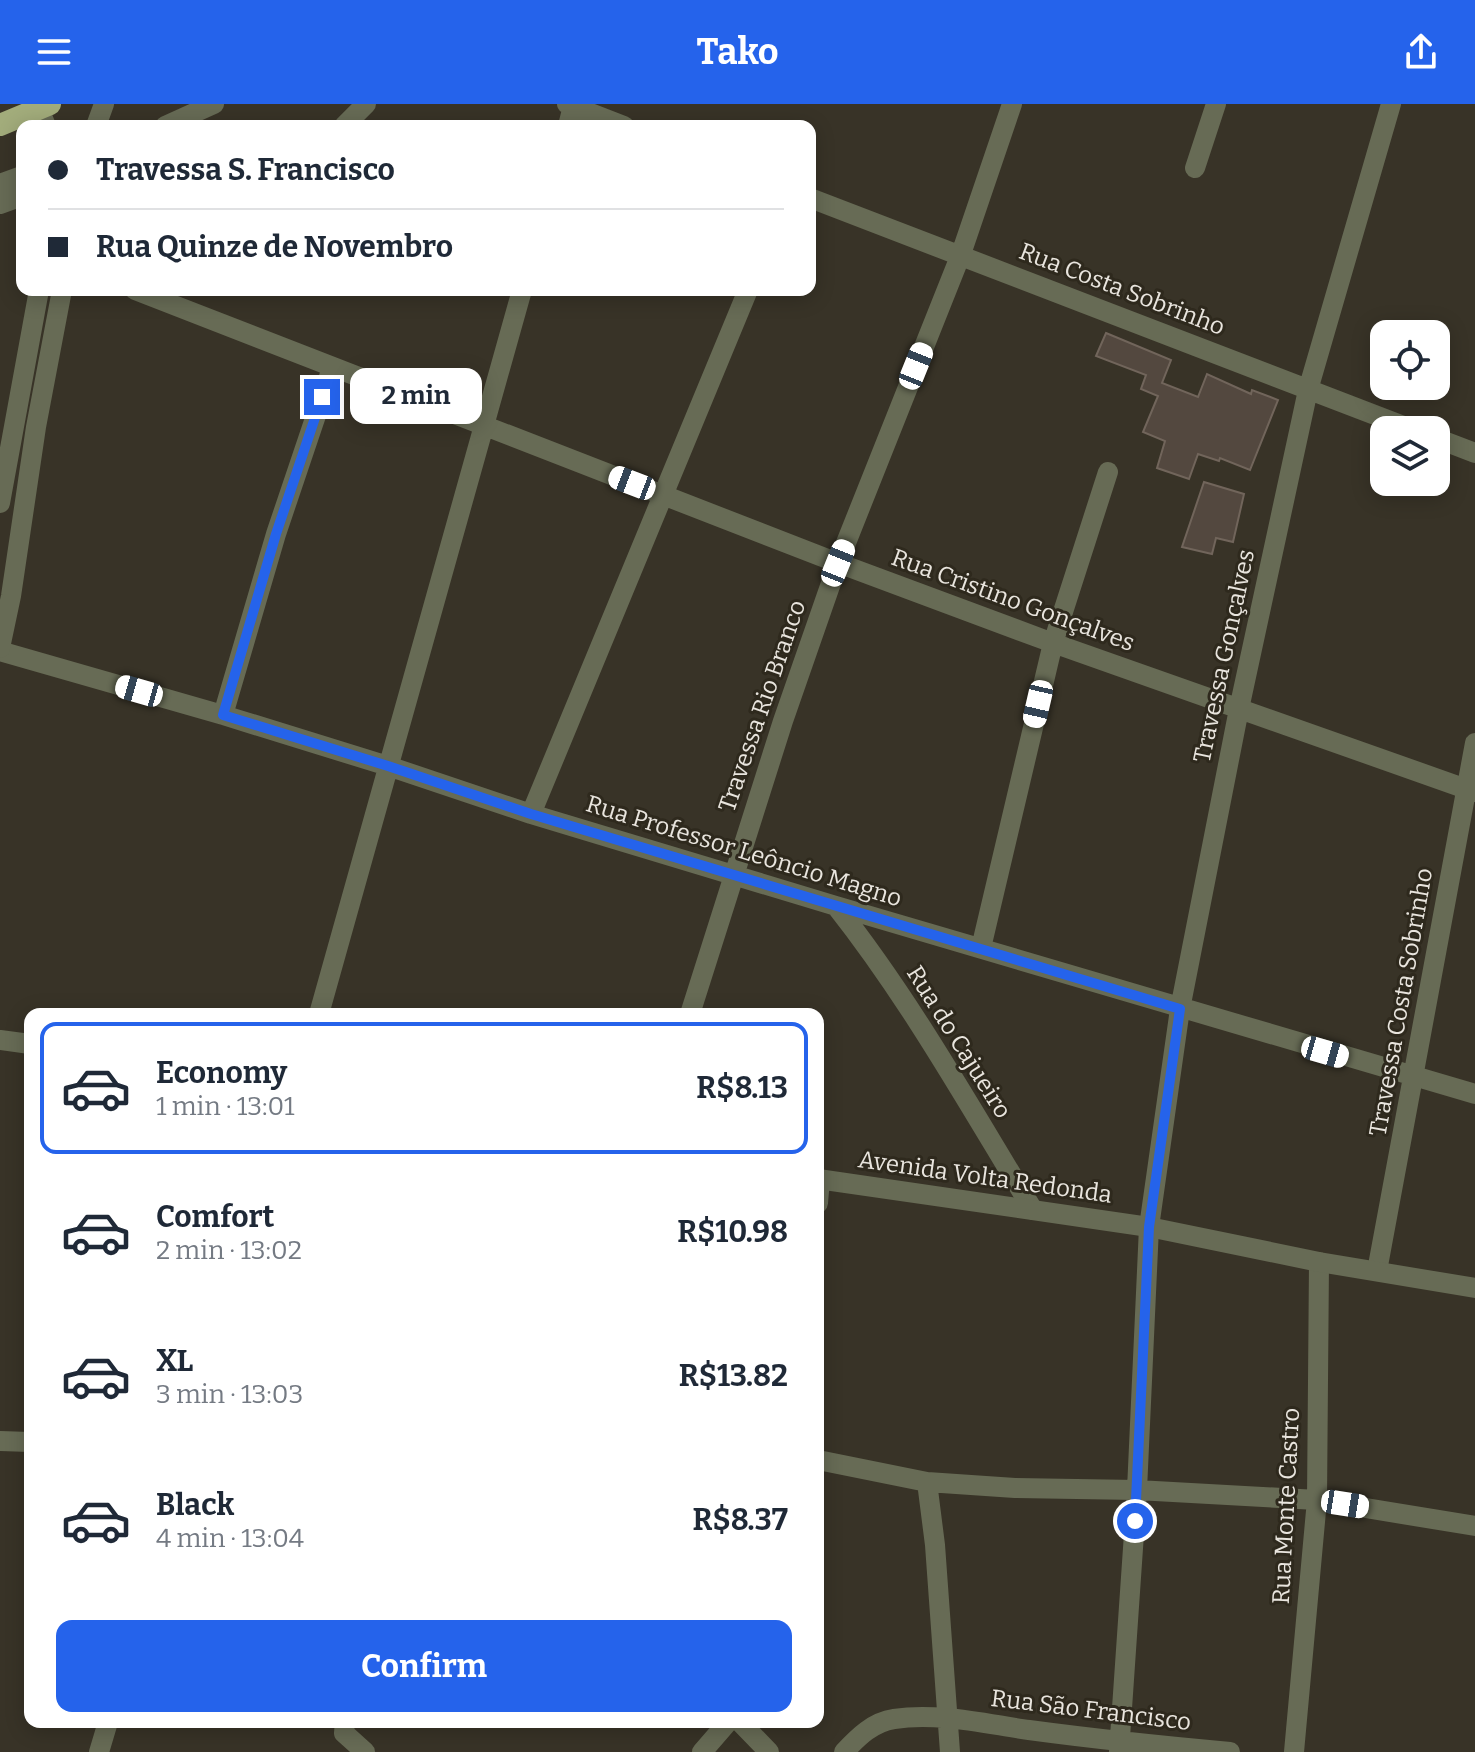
<!DOCTYPE html>
<meta charset="utf-8">
<style>
:root{--surface:#fff;--page:#f2f2f3;--text:#1f2937;--muted:#747a83;--line:#e0e1e3;--accent:#2563eb}
body{margin:0;font-family:Bitter,serif;background:var(--page);color:var(--text);height:100vh;display:flex;flex-direction:column;font-size:30px;white-space:nowrap}
*{box-sizing:border-box;margin:0}
p{font-size:26px;color:var(--muted)}
.icon{flex:none;width:44px;height:44px;fill:none;stroke:currentColor;stroke-width:2;stroke-linecap:round;stroke-linejoin:round}
.map{position:relative;flex:1;overflow:hidden}
.drawer{position:absolute;left:24px;top:904px;width:800px;height:720px;display:flex;flex-direction:column;background:var(--surface);border-radius:16px;box-shadow:0 4px 20px #0003}
.drawer>*{flex:none}
.banner{position:absolute;left:16px;top:16px;width:800px;height:176px;border-radius:16px;box-shadow:0 4px 20px #0003;display:grid;align-content:center;height:176px;padding:0 32px;background:var(--surface)}
.tools{position:absolute;left:1370px;top:216px;display:grid;gap:16px}
.tools a{display:grid;place-items:center;width:80px;height:80px;border-radius:16px;background:var(--surface);box-shadow:0 4px 20px #0003;font-size:40px}
.end{position:absolute;width:36px;height:36px;margin:-18px;border:10px solid #2563eb;background:#fff;box-shadow:0 0 0 4px #fff}
.from{border-radius:50%}
.bubble{position:absolute;height:56px;border-radius:16px;background:var(--surface);box-shadow:0 4px 20px #0003;font-size:26px;font-weight:700;line-height:56px;text-align:center}
.car{position:absolute;width:24px;height:48px;margin:-24px -12px;border-radius:10px;box-shadow:0 0 6px 2px #0007;background:linear-gradient(#fff 24%,#345 0 40%,#fff 0 76%,#345 0 86%,#fff 0)}
.banner b{display:flex;align-items:center;gap:28px;height:76px;font-size:30px}
.banner b+b{border-top:2px solid var(--line)}
.banner i{width:20px;height:20px;background:var(--text)}
ul{padding:14px 0 0;list-style:none}
li{display:flex;align-items:center;gap:24px;height:132px;margin:0 16px 12px;padding:0 16px;border:4px solid transparent;border-radius:16px}
li div{flex:1}
li b{display:block;font-size:30px}
li em{font-style:normal;font-weight:700}
li.active{border-color:var(--accent)}
li>.icon{width:72px;height:72px;stroke-width:1.5}
.action{display:flex;gap:16px;margin-top:auto;padding:16px 32px}
.action a{flex:1;height:92px;border-radius:16px;background:var(--accent);color:#fff;font-size:32px;font-weight:700;line-height:92px;text-align:center}
header{display:flex;justify-content:space-between;align-items:center;height:104px;padding:0 32px;background:var(--accent);color:#fff;font-size:36px;font-weight:700}
.map>svg:first-child{display:block}
</style>
<header><svg class="icon" aria-label="menu" viewBox="0 0 24 24"><path d="M4 6h16M4 12h16M4 18h16"/></svg>Tako<svg class="icon" aria-label="share" viewBox="0 0 24 24"><path d="M12 15V3M7 8l5-5 5 5M5 13v7h14v-7"/></svg></header>
<div class="map">
<svg width="1475" height="1648" viewBox="0 0 1475 1648">
<rect width="100%" height="100%" fill="#383327"/>
<path fill="#53483f" stroke="#71655b" stroke-width="2" d="M1106,229L1171,256L1162,279L1198,293L1207,270L1251,290L1252,286L1278,296L1250,366L1220,354L1219,357L1198,350L1189,375L1157,364L1165,337L1143,328L1158,292L1141,285L1146,271L1096,252Z
M1204,378L1244,390L1233,438L1216,434L1212,450L1182,443Z"/>
<g fill="none" stroke-linecap="round" stroke-linejoin="round">
<path stroke="#676b55" stroke-width="20" d="M567,0L624,22
M165,22L214,0
M344,22L366,0
M568,22L573,2
M1195,64L1216,0
M810,94L1414,326
M135,186L838,459L1053,539L1475,688
M1436,334L1475,349
M0,547L223,611L388,662L531,710L836,802L1475,990
M223,611L276,430L332,264
M531,710L748,186
M836,802C911,897 970,1003 1033,1106
M981,844L1053,539L1108,368
M319,910L522,186
M690,910L783,617L838,459L961,150L1012,0
M818,1099L820,1075
M1377,1167L1475,639
M0,1337L30,1338
M818,1356L927,1378L1015,1384L1137,1386L1317,1396L1475,1422
M927,1378L935,1441L950,1648
M345,1618L344,1629L365,1648
M740,1618L769,1648
M99,1648L108,1618
M702,1648L728,1618
M844,1648C858,1633 873,1618 894,1615C937,1608 986,1620 1029,1626C1096,1635 1163,1642 1230,1648
M1119,1648L1137,1386L1149,1123L1180,905L1239,605L1308,286L1391,0
M1294,1648L1317,1396L1319,1158"/>
<path stroke="#676b55" stroke-width="20" d="M39,4L46,22
M96,22L104,0
M0,80L22,72
M0,100L22,92
M0,399L39,186
M0,544L11,492L36,323L62,186
M0,936L30,940
M818,1075L1149,1123L1319,1158L1475,1184"/>
<path stroke="#a2ac7b" stroke-width="22" d="M0,21L50,0"/>
</g>
<g fill="none" stroke-linecap="round" stroke-linejoin="round">
<path stroke="#2563eb" stroke-width="10" d="M322,293L276,430L223,611L388,662L531,710L1180,905L1149,1123L1135,1417"/>
</g>
<g text-anchor="middle" dominant-baseline="central" stroke-width="6" stroke-linejoin="round" paint-order="stroke">
<g font-size="24" fill="#e9e5de" stroke="#2e291d">
<text transform="translate(1122 185) rotate(21)">Rua Costa Sobrinho</text>
<text transform="translate(1013 496) rotate(20)">Rua Cristino Gonçalves</text>
<text transform="translate(1224 552) rotate(-78)">Travessa Gonçalves</text>
<text transform="translate(762 602) rotate(-71)">Travessa Rio Branco</text>
<text transform="translate(744 747) rotate(17)">Rua Professor Leôncio Magno</text>
<text transform="translate(1401 898) rotate(-80)">Travessa Costa Sobrinho</text>
<text transform="translate(959 938) rotate(58)">Rua do Cajueiro</text>
<text transform="translate(985 1073) rotate(8)">Avenida Volta Redonda</text>
<text transform="translate(1286 1402) rotate(-87)">Rua Monte Castro</text>
<text transform="translate(1091 1606) rotate(7)">Rua São Francisco</text>
</g>
</g>
</svg>
<div class="tools">
<a><svg class="icon" aria-label="locate" viewBox="0 0 24 24"><circle cx="12" cy="12" r="6"/><path d="M12 2v4M12 18v4M2 12h4M18 12h4"/></svg></a>
<a><svg class="icon" aria-label="layers" viewBox="0 0 24 24"><path d="M12 4l9 5-9 5-9-5zM3 14l9 5 9-5"/></svg></a>
</div>
<i class="end from" style="left:1135px;top:1417px"></i>
<i class="end" style="left:322px;top:293px"></i>
<div class="bubble" style="left:350px;top:264px;width:132px">2 min</div>
<i class="car" style="left:916px;top:262px;rotate:22deg"></i>
<i class="car" style="left:632px;top:379px;rotate:291deg"></i>
<i class="car" style="left:838px;top:459px;rotate:22deg"></i>
<i class="car" style="left:139px;top:587px;rotate:286deg"></i>
<i class="car" style="left:1038px;top:600px;rotate:193deg"></i>
<i class="car" style="left:1325px;top:948px;rotate:106deg"></i>
<i class="car" style="left:1345px;top:1400px;rotate:99deg"></i>
<div class="banner">
<b><i class="from"></i>Travessa S. Francisco</b>
<b><i></i>Rua Quinze de Novembro</b>
</div>
<section class="drawer">
<ul>
<li class="active"><svg class="icon" aria-label="car" viewBox="0 0 24 24"><path d="M5 17H2v-5l4-1 3-4h7l3 4 3 1v5h-3M9 17h6M6 11h13"/><circle cx="7" cy="17" r="2"/><circle cx="17" cy="17" r="2"/></svg><div><b>Economy</b><p>1 min · 13:01</p></div><em>R$8.13</em></li>
<li><svg class="icon" aria-label="car" viewBox="0 0 24 24"><path d="M5 17H2v-5l4-1 3-4h7l3 4 3 1v5h-3M9 17h6M6 11h13"/><circle cx="7" cy="17" r="2"/><circle cx="17" cy="17" r="2"/></svg><div><b>Comfort</b><p>2 min · 13:02</p></div><em>R$10.98</em></li>
<li><svg class="icon" aria-label="car" viewBox="0 0 24 24"><path d="M5 17H2v-5l4-1 3-4h7l3 4 3 1v5h-3M9 17h6M6 11h13"/><circle cx="7" cy="17" r="2"/><circle cx="17" cy="17" r="2"/></svg><div><b>XL</b><p>3 min · 13:03</p></div><em>R$13.82</em></li>
<li><svg class="icon" aria-label="car" viewBox="0 0 24 24"><path d="M5 17H2v-5l4-1 3-4h7l3 4 3 1v5h-3M9 17h6M6 11h13"/><circle cx="7" cy="17" r="2"/><circle cx="17" cy="17" r="2"/></svg><div><b>Black</b><p>4 min · 13:04</p></div><em>R$8.37</em></li>
</ul>
<div class="action"><a>Confirm</a></div>
</section>
</div>
